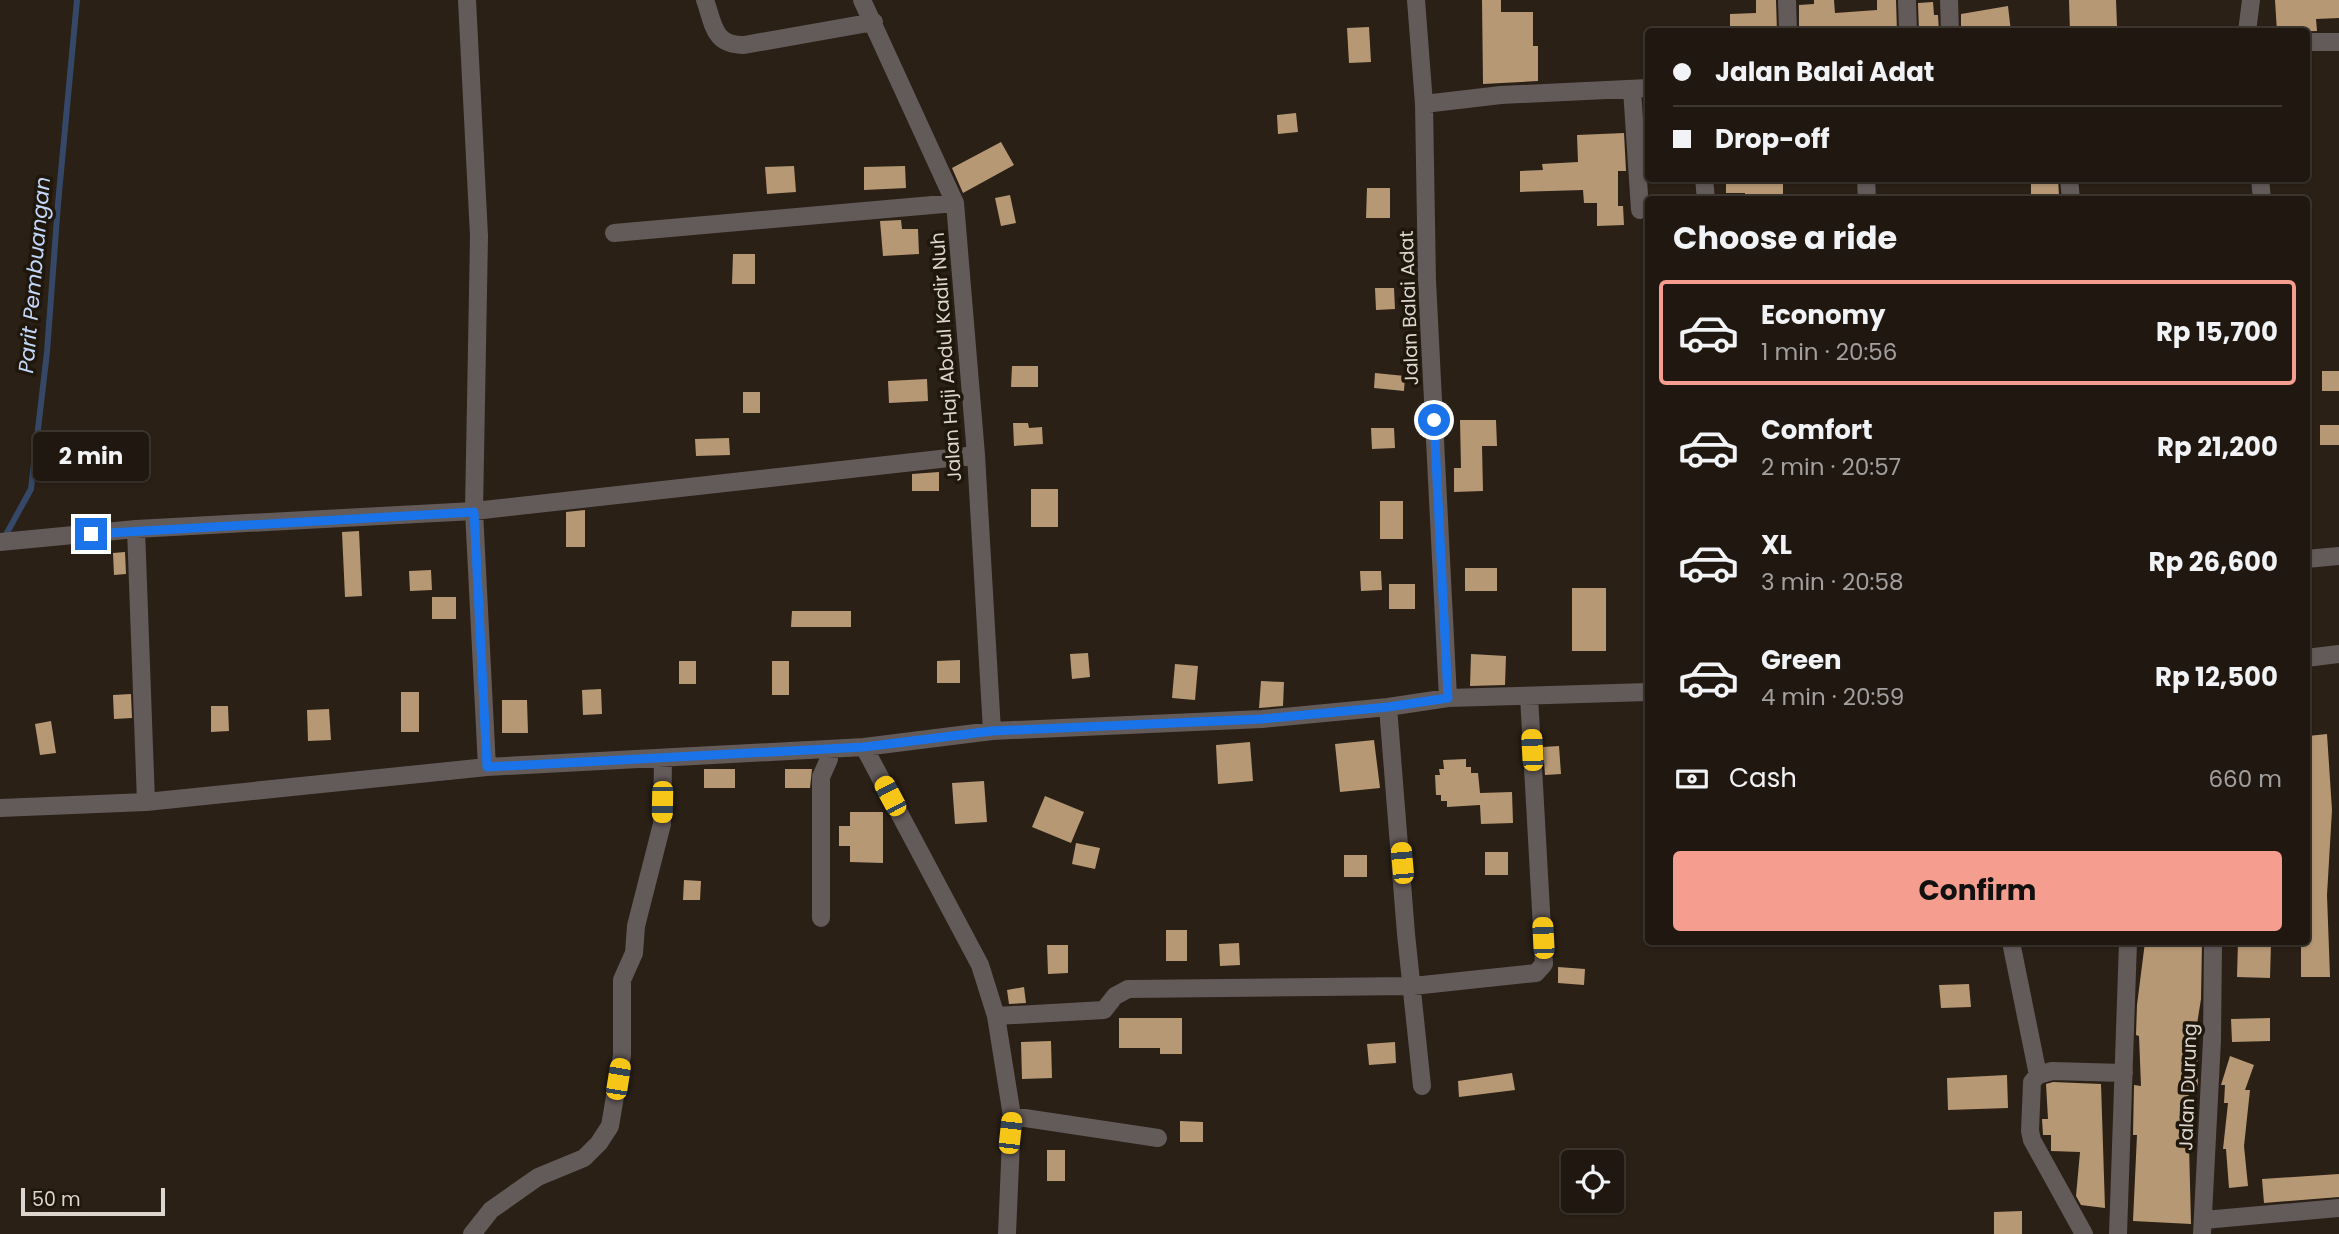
<!DOCTYPE html>
<meta charset="utf-8">
<style>
:root{--surface:#201810;--page:#2d251e;--text:#f1f3f6;--muted:#a2a09f;--line:#3d3730;--accent:#f59d8f}
body{margin:0;font-family:Poppins,sans-serif;background:var(--page);color:var(--text);height:100vh;display:flex;flex-direction:column;font-size:26px;white-space:nowrap}
*{box-sizing:border-box;margin:0}
p{font-size:23px;color:var(--muted)}
.icon{flex:none;width:38px;height:38px;fill:none;stroke:currentColor;stroke-width:2;stroke-linecap:round;stroke-linejoin:round}
.map{position:relative;flex:1;overflow:hidden}
.panel{position:absolute;left:1645px;top:196px;width:665px;height:749px;display:flex;flex-direction:column;background:var(--surface);border-radius:7px;box-shadow:0 2px 5px #0004,0 0 0 2px var(--line)}
.panel>*{flex:none}
.guide{position:absolute;left:1645px;top:28px;width:665px;height:154px;border-radius:7px;box-shadow:0 2px 5px #0004,0 0 0 2px var(--line);display:grid;align-content:center;height:154px;padding:0 28px;background:var(--surface)}
.fabs{position:absolute;left:1561px;top:1150px;display:grid;gap:14px}
.fabs a{display:grid;place-items:center;width:63px;height:63px;border-radius:7px;background:var(--surface);box-shadow:0 2px 5px #0004,0 0 0 2px var(--line);font-size:35px}
.scale{position:absolute;left:21px;bottom:18px;width:144px;box-sizing:border-box;padding-left:7px;border:4px solid #dcd6cf;border-top:0;font-size:19px;line-height:24px;white-space:nowrap;color:#dcd6cf;-webkit-text-stroke:5px #20170c;paint-order:stroke}
.end{position:absolute;width:32px;height:32px;margin:-16px;border:9px solid #1a73e8;background:#fff;box-shadow:0 0 0 4px #fff}
.from{border-radius:50%}
.bubble{position:absolute;height:49px;border-radius:7px;background:var(--surface);box-shadow:0 2px 5px #0004,0 0 0 2px var(--line);font-size:23px;font-weight:700;line-height:49px;text-align:center}
.car{position:absolute;width:21px;height:42px;margin:-21px -10px;border-radius:9px;box-shadow:0 0 5px 2px #0007;background:linear-gradient(#f5c518 24%,#345 0 40%,#f5c518 0 76%,#345 0 86%,#f5c518 0)}
.guide b{display:flex;align-items:center;gap:24px;height:66px;font-size:26px}
.guide b+b{border-top:2px solid var(--line)}
.guide i{width:18px;height:18px;background:var(--text)}
ul{padding:0;list-style:none}
li{display:flex;align-items:center;gap:21px;height:105px;margin:0 14px 10px;padding:0 14px;border:4px solid transparent;border-radius:7px}
li div{flex:1}
li b{display:block;font-size:26px}
li em{font-style:normal;font-weight:700}
li.current{border-color:var(--accent)}
li>.icon{width:63px;height:63px;stroke-width:1.5}
h2{padding:0 28px;font-size:32px;line-height:84px}
.pay{display:flex;align-items:center;gap:18px;height:77px;padding:0 28px;font-size:26px}
.pay p{margin-inline-start:auto}
.cta{display:flex;gap:14px;margin-top:auto;padding:14px 28px}
.cta a{flex:1;height:80px;border-radius:7px;background:var(--accent);color:#111;font-size:28px;font-weight:700;line-height:80px;text-align:center}
.map>svg:first-child{display:block}
</style>
<div class="map">
<svg width="2339" height="1234" viewBox="0 0 2339 1234">
<rect width="100%" height="100%" fill="#2a2016"/>
<g fill="none" stroke-linecap="round" stroke-linejoin="round">
<path stroke="#354868" stroke-width="6" d="M3,540L31,489L47,352L58,204L77,0"/>
</g>
<path fill="#b79875" d="M1482,0H1501V12H1533V46H1538V81L1483,84Z
M1756,0H1776L1777,32H1730V14L1756,13Z
M1814,0H1834L1835,13L1877,10V0H1896L1897,32H1799V5L1814,4Z
M2069,0H2116L2117,26H2100L2101,32H2070Z
M2275,0H2339V18L2316,19L2317,31L2277,32Z
M1933,2L1934,15H1938L1939,32H1919L1918,3Z
M2008,6L2011,32H1961V14Z
M1369,27L1371,62L1349,63L1347,28Z
M1296,113L1298,132L1278,134L1277,115Z
M1624,133L1626,171H1618V206H1623L1624,225L1597,226V203H1584L1583,190L1520,192V171L1543,170L1542,164L1578,162L1577,135Z
M1001,142L1014,165L963,193L952,168Z
M794,166L796,192L767,194L765,167Z
M905,166L906,188L864,190V167Z
M1726,178H1783V196L1745,197V193H1726Z
M2031,178H2058L2059,196H2031Z
M1367,188H1390V218H1366Z
M1010,195L1016,223L1001,226L995,198Z
M901,220L902,229H918L919,254L883,256L880,221Z
M733,254H755V284H732Z
M1375,288H1394L1395,309L1376,310Z
M1012,366H1038V387H1011Z
M2322,371H2339V391H2322Z
M1375,373L1405,376L1404,391L1374,388Z
M927,379L928,401L889,403L888,381Z
M743,392H760V413H743Z
M1460,420H1496L1497,446H1482L1483,491L1454,492V468H1461Z
M1013,423H1028L1029,428L1042,427L1043,444L1014,446Z
M2320,425H2339V445H2320Z
M1371,428H1394L1395,448L1372,449Z
M729,438L730,455L696,456L695,439Z
M939,472V491H912V474Z
M1031,489H1058V527H1031Z
M1380,501H1403V539H1380Z
M585,510V547H566V512Z
M359,531L362,596L345,597L342,532Z
M125,552L126,574L114,575L113,553Z
M1465,568H1497V591H1465Z
M431,570L432,590L410,591L409,571Z
M1360,571H1381L1382,590L1361,591Z
M1389,584H1415V609H1389Z
M1572,588H1606V651H1572Z
M432,597H456V619H432Z
M792,611H851V627H791Z
M1088,653L1090,677L1072,679L1070,654Z
M1471,654L1506,656L1505,685L1470,686Z
M960,660V683H937V661Z
M679,661H696V684H679Z
M772,661H789V695H772Z
M1175,664L1198,666L1195,700L1172,698Z
M1261,681L1284,682L1283,706L1259,708Z
M601,689L602,714L583,715L582,690Z
M401,692H419V732H401Z
M131,694L132,718L114,719L113,695Z
M502,700H527L528,733H502Z
M211,706H228L229,731L211,732Z
M329,709L331,740L308,741L307,710Z
M51,721L56,753L40,755L35,724Z
M2327,734L2332,810L2327,895L2330,977H2301V942H2306V829H2309L2306,750H2309L2308,736Z
M1374,740L1380,788L1340,792L1335,744Z
M1250,742L1253,781L1218,784L1216,745Z
M1559,746L1561,774L1545,775L1543,747Z
M1466,759V767H1471V773H1478L1480,793L1512,792L1513,823L1481,824L1480,805L1447,807V801H1441V795H1436L1435,775H1440L1439,769H1444L1443,760Z
M704,769H735V788H704Z
M785,769H812L810,788H785Z
M984,781L987,822L955,824L952,783Z
M1045,796L1084,812L1071,843L1032,827Z
M850,812H883V863L850,862V846H839V826H850Z
M1076,843L1100,848L1095,869L1072,864Z
M1485,852H1508V875H1485Z
M1344,855H1367V877H1344Z
M684,880L701,881L700,900H683Z
M1166,930H1187V961H1166Z
M2145,942H2202L2201,999L2194,1043L2197,1044L2198,1086L2190,1087L2180,1145H2189L2191,1224L2133,1221L2137,1135H2133L2134,1085L2141,1086L2139,1036L2136,1035L2137,1005Z
M2238,942H2271L2270,978L2237,977Z
M1239,943L1240,965L1220,966L1219,944Z
M1047,945H1068V973L1048,974Z
M1558,967L1585,969L1584,985L1558,983Z
M1969,984L1971,1007L1941,1008L1939,985Z
M1024,987L1026,1003L1009,1004L1007,990Z
M1119,1018H1182V1054H1160V1048H1119Z
M2270,1018V1041L2232,1042L2231,1019Z
M1051,1041L1052,1078L1022,1079L1021,1042Z
M1395,1042L1396,1063L1369,1065L1367,1044Z
M2230,1056L2254,1065L2245,1090H2250L2244,1146L2248,1186L2229,1188L2226,1149H2223L2228,1103H2224L2225,1085H2221Z
M1512,1073L1515,1090L1459,1097L1458,1081Z
M2007,1075L2008,1108L1948,1110L1947,1078Z
M2053,1082L2101,1084L2105,1208L2081,1205L2076,1196L2080,1152L2051,1151V1135H2043L2042,1119H2048L2046,1084Z
M1180,1121L1203,1122V1142H1180Z
M1047,1150H1065V1181H1047Z
M2339,1174V1197L2264,1203L2262,1179Z
M2022,1211V1234H1994V1212Z"/>
<g fill="none" stroke-linecap="round" stroke-linejoin="round">
<path stroke="#635a5a" stroke-width="18" d="M467,0L479,236L474,511L487,767
M705,0C714,25 713,45 744,45L874,22
M862,0L955,203L976,455L992,731
M1416,0L1424,104L1427,281L1448,698
M1787,0L1788,32
M1907,0L1908,32
M1949,0L1950,32
M2247,32L2251,0
M2306,42H2339
M1632,89L1640,210
M1424,104L1501,95L1648,88
M1704,178L1706,200
M1866,178L1867,200
M2069,178L2071,200
M2260,178L2262,200
M614,233L955,203
M136,529L146,802
M0,542L136,529L474,511L976,455
M2306,559L2339,556
M2306,658L2339,654
M1388,707L1406,934L1422,1086
M864,747L980,965L996,1016L1012,1116L1007,1234
M0,808L146,802L487,767L864,747L992,731L1262,719L1388,707L1448,698L1648,692
M821,918V777L829,759L828,749
M2011,942L2038,1075
M996,1016L1104,1010L1115,996L1128,989L1413,986L1536,973L1544,964L1529,696
M1012,1116L1158,1138
M2204,1220L2339,1208
M472,1234L491,1210L538,1177L584,1158L599,1143L610,1126L622,1055V980L634,953L636,926L662,824L663,760
M2084,1234L2032,1140L2030,1131L2032,1082L2038,1075L2052,1071L2124,1073
M2118,1234L2128,942
M2202,1234L2212,1040L2213,942"/>
</g>
<g fill="none" stroke-linecap="round" stroke-linejoin="round">
<path stroke="#1a73e8" stroke-width="9" d="M91,534L474,512L487,767L864,747L992,731L1262,719L1388,707L1448,698L1434,420"/>
</g>
<g text-anchor="middle" dominant-baseline="central" stroke-width="7" stroke-linejoin="round" paint-order="stroke">
<g font-size="19" fill="#dcd6cf" stroke="#20170c">
<text transform="translate(1409 308) rotate(-92)">Jalan Balai Adat</text>
<text transform="translate(946 357) rotate(-94)">Jalan Haji Abdul Kadir Nuh</text>
<text transform="translate(2188 1087) rotate(-88)">Jalan Durung</text>
</g>
<g font-size="21" font-style="italic" fill="#c3d8fb" stroke="#20170c">
<text transform="translate(34 275) rotate(-85)">Parit Pembuangan</text>
</g>
</g>
</svg>
<div class="fabs">
<a><svg class="icon" aria-label="locate" viewBox="0 0 24 24"><circle cx="12" cy="12" r="6"/><path d="M12 2v4M12 18v4M2 12h4M18 12h4"/></svg></a>
</div>
<div class="scale">50 m</div>
<i class="end from" style="left:1434px;top:420px"></i>
<i class="end" style="left:91px;top:534px"></i>
<div class="bubble" style="left:33px;top:432px;width:116px">2 min</div>
<i class="car" style="left:1532px;top:750px;rotate:357deg"></i>
<i class="car" style="left:890px;top:796px;rotate:332deg"></i>
<i class="car" style="left:662px;top:802px;rotate:181deg"></i>
<i class="car" style="left:1402px;top:863px;rotate:355deg"></i>
<i class="car" style="left:1543px;top:938px;rotate:357deg"></i>
<i class="car" style="left:618px;top:1079px;rotate:9deg"></i>
<i class="car" style="left:1010px;top:1133px;rotate:6deg"></i>
<div class="guide">
<b><i class="from"></i>Jalan Balai Adat</b>
<b><i></i>Drop-off</b>
</div>
<section class="panel">
<h2>Choose a ride</h2>
<ul>
<li class="current"><svg class="icon" aria-label="car" viewBox="0 0 24 24"><path d="M5 17H2v-5l4-1 3-4h7l3 4 3 1v5h-3M9 17h6M6 11h13"/><circle cx="7" cy="17" r="2"/><circle cx="17" cy="17" r="2"/></svg><div><b>Economy</b><p>1 min · 20:56</p></div><em>Rp 15,700</em></li>
<li><svg class="icon" aria-label="car" viewBox="0 0 24 24"><path d="M5 17H2v-5l4-1 3-4h7l3 4 3 1v5h-3M9 17h6M6 11h13"/><circle cx="7" cy="17" r="2"/><circle cx="17" cy="17" r="2"/></svg><div><b>Comfort</b><p>2 min · 20:57</p></div><em>Rp 21,200</em></li>
<li><svg class="icon" aria-label="car" viewBox="0 0 24 24"><path d="M5 17H2v-5l4-1 3-4h7l3 4 3 1v5h-3M9 17h6M6 11h13"/><circle cx="7" cy="17" r="2"/><circle cx="17" cy="17" r="2"/></svg><div><b>XL</b><p>3 min · 20:58</p></div><em>Rp 26,600</em></li>
<li><svg class="icon" aria-label="car" viewBox="0 0 24 24"><path d="M5 17H2v-5l4-1 3-4h7l3 4 3 1v5h-3M9 17h6M6 11h13"/><circle cx="7" cy="17" r="2"/><circle cx="17" cy="17" r="2"/></svg><div><b>Green</b><p>4 min · 20:59</p></div><em>Rp 12,500</em></li>
</ul>
<div class="pay"><svg class="icon" aria-label="cash" viewBox="0 0 24 24"><path d="M3 7h18v10H3z"/><circle cx="12" cy="12" r="2"/></svg>Cash<p>660 m</p></div>
<div class="cta"><a>Confirm</a></div>
</section>
</div>
